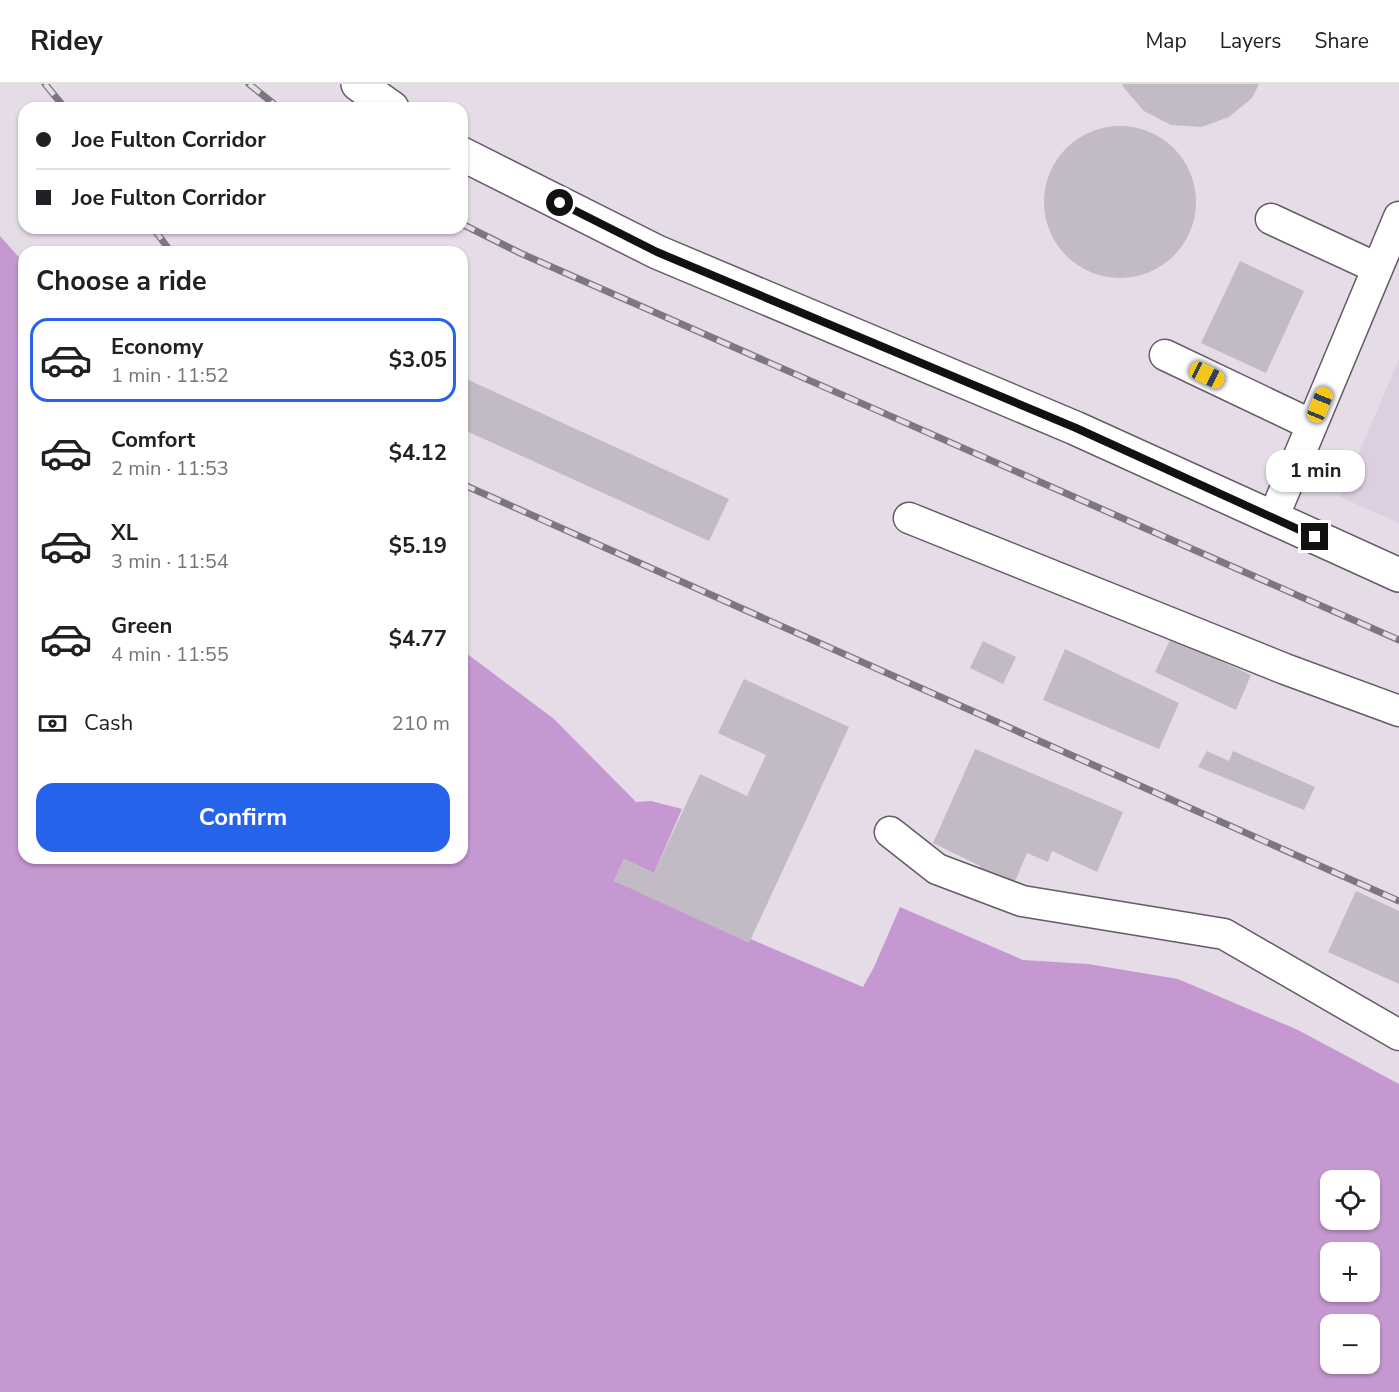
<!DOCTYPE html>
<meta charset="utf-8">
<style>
:root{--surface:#fff;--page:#f6f6f6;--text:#202124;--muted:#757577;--line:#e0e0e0;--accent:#2563eb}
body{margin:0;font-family:"Nunito Sans",sans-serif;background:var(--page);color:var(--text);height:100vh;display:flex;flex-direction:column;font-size:22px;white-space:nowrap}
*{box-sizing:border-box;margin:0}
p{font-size:20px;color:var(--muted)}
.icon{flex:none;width:33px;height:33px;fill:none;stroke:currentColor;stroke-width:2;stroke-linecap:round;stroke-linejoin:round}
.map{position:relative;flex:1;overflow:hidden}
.drawer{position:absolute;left:18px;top:162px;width:450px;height:618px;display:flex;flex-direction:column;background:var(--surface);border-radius:18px;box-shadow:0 2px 4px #0004}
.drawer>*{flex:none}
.banner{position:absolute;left:18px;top:18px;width:450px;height:132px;border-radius:18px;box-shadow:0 2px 4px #0004;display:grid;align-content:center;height:132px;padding:0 18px;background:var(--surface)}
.controls{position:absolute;left:1320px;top:1086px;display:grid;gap:12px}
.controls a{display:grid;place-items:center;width:60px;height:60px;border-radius:12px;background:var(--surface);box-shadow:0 2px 4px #0004;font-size:30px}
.end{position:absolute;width:27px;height:27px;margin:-14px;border:8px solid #121013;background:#fff;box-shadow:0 0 0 3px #fff}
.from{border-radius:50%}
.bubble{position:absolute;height:42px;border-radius:18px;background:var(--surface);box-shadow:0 2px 4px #0004;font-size:20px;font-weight:700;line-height:42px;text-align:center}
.car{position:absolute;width:18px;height:36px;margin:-18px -9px;border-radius:8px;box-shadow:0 0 4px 2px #0007;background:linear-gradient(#f5c518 24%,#345 0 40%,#f5c518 0 76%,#345 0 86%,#f5c518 0)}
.banner b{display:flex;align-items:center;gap:21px;height:57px;font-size:22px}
.banner b+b{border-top:2px solid var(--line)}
.banner i{width:15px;height:15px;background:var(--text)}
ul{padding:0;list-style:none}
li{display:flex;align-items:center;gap:18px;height:84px;margin:0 12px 9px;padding:0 6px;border:3px solid transparent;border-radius:18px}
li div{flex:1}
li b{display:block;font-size:22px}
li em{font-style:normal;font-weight:700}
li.active{border-color:var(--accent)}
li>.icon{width:54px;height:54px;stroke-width:1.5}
h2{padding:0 18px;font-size:27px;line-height:72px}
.pay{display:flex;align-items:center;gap:15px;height:66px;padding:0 18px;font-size:22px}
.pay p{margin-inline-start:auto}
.action{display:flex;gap:12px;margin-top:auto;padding:12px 18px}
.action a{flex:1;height:69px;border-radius:18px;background:var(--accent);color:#fff;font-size:24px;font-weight:700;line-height:69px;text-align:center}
header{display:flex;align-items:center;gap:36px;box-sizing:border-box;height:84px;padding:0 30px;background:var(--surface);border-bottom:2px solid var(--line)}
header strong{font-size:28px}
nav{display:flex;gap:33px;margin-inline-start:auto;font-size:21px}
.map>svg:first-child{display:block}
</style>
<header>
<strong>Ridey</strong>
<nav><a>Map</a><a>Layers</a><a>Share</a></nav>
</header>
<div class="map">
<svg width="1399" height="1308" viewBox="0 0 1399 1308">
<rect width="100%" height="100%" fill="#e5dce7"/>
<path fill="#dccfe0" d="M1399,275V439L1340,413Z"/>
<path fill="#c598d1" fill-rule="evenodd" d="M0,152L24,179V774H462V566L554,635L636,718L651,717L682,725L654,789L624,775L614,797L863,903L874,883L900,823L1023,876L1088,880L1178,895L1298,946L1399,1000V1308H0ZM1330,1096H1370V1136H1330ZM1330,1168H1370V1208H1330ZM1330,1240H1370V1280H1330Z"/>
<path fill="#c2bac5" d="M1122,0H1259L1252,14L1229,33L1201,43L1171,41L1144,27L1124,4Z
M1044 118a76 76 0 1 1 152 0a76 76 0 1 1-152 0Z
M1240,177L1304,207L1266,289L1201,259Z
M462,293L729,415L709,457L462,345Z
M1171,554L1251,591L1236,626L1155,588Z
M983,557L1016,573L1003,600L970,584Z
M1065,565L1179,619L1159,665L1043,616Z
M744,595L849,643L749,859L614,797L624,775L654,789L700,690L747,712L766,671L718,649Z
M975,665L1123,728L1097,788L1052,767L1048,778L1027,769L1012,804L977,789L980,782L933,759Z
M1207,667L1229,677L1233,667L1315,703L1304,726L1198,683Z
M1356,807L1399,827V900L1328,868Z"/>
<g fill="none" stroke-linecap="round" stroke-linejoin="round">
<g stroke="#635c65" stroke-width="33">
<path id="minor" d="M1271,135L1377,184
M1165,271L1312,341
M909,434L1285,585L1399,627
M1273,434L1399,133
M890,748L937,785L1022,817L1224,850L1399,951"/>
</g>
<g stroke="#635c65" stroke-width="36">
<path id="major" d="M358,0L392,24
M462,70L657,168L1075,344L1399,491"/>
</g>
<use href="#minor" stroke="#fff" stroke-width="30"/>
<use href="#major" stroke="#fff" stroke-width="33"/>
<g stroke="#7c777e" stroke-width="7">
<path id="rail" d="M45,0L65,24
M249,0L279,24
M462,140L520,169L1399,556
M153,144L171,168
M462,400L1399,817"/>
</g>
<use href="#rail" stroke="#e5dce7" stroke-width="4.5" stroke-dasharray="14" stroke-linecap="butt"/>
</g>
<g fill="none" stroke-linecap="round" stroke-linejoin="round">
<path stroke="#121013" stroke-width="8" d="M560,119L657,168L1076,344L1315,453"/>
</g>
</svg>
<div class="controls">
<a><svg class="icon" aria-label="locate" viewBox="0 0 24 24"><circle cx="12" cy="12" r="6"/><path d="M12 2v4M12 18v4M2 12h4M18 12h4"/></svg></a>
<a>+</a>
<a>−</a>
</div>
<i class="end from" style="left:560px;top:119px"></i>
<i class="end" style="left:1315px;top:453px"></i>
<div class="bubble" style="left:1266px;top:366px;width:99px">1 min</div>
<i class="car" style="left:1207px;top:291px;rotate:116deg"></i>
<i class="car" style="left:1320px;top:321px;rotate:22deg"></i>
<div class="banner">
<b><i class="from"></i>Joe Fulton Corridor</b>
<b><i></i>Joe Fulton Corridor</b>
</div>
<section class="drawer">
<h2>Choose a ride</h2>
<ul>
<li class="active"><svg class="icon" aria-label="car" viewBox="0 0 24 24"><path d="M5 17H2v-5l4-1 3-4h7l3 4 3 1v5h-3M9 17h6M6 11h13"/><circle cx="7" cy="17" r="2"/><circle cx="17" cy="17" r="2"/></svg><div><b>Economy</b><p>1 min · 11:52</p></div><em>$3.05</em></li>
<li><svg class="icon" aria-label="car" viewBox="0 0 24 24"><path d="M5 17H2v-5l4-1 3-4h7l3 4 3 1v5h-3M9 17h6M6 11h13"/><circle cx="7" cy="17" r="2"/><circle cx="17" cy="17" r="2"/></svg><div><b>Comfort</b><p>2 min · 11:53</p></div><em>$4.12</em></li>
<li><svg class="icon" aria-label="car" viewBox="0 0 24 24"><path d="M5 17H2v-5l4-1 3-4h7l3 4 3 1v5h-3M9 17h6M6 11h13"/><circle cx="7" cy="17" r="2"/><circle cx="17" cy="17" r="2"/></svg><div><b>XL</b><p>3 min · 11:54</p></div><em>$5.19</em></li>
<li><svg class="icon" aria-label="car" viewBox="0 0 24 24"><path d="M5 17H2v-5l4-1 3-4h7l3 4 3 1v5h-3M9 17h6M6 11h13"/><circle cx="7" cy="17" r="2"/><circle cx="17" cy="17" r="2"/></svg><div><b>Green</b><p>4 min · 11:55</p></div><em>$4.77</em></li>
</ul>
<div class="pay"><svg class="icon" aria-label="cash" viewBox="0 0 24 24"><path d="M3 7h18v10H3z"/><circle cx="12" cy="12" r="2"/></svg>Cash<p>210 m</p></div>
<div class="action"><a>Confirm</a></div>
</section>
</div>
